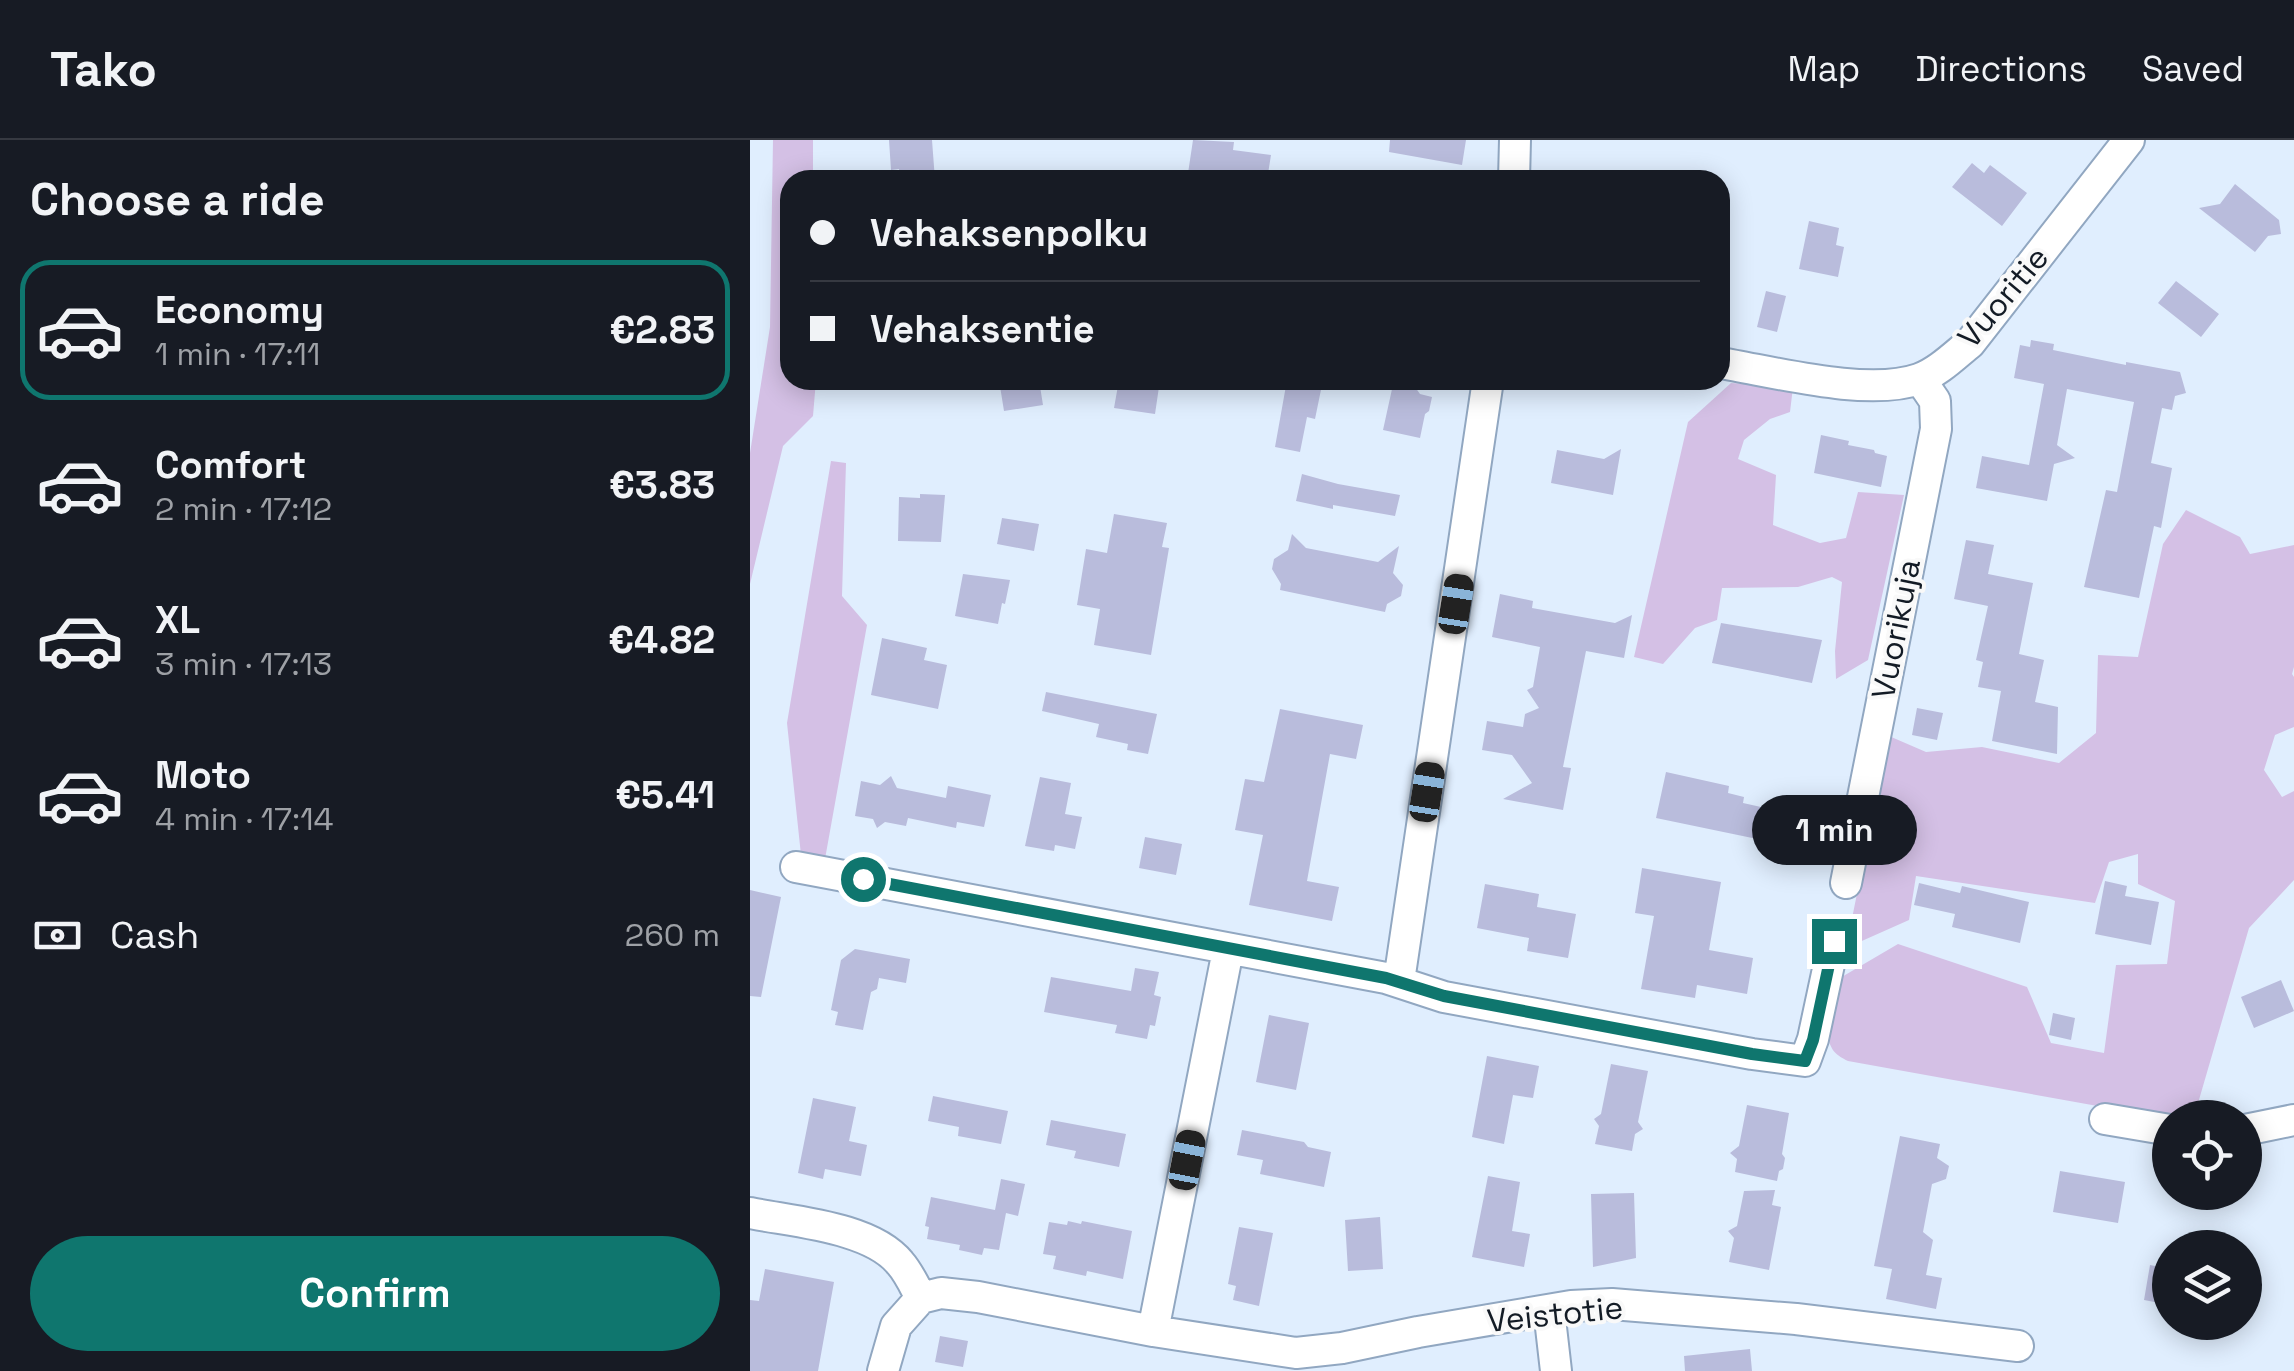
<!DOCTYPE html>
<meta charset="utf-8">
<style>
:root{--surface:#171b24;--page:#20242c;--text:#f1f3f6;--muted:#9ea1a6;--line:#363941;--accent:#0f766e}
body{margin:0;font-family:"Space Grotesk",sans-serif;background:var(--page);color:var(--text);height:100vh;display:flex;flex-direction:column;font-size:38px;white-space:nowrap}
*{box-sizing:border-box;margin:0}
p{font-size:32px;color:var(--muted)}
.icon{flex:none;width:55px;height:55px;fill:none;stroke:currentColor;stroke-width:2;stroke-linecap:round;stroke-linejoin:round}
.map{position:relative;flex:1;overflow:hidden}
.drawer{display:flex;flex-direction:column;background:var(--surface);width:750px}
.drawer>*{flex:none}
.banner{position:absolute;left:30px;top:30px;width:950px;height:220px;border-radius:30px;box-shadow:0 5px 25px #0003;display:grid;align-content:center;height:220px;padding:0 30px;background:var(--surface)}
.fabs{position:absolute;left:1402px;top:960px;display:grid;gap:20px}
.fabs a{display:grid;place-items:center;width:110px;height:110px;border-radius:50%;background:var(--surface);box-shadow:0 5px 25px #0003;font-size:50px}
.end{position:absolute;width:45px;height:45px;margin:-22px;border:12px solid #0f766e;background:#fff;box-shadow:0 0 0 5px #fff}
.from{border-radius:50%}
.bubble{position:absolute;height:70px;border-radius:35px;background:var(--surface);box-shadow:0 5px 25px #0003;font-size:32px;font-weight:700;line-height:70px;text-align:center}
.car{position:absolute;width:30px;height:60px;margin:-30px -15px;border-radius:12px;box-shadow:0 0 8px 2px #0007;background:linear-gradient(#222 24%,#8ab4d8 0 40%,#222 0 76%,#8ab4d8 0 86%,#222 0)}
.banner b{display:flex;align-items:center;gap:35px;height:95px;font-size:38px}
.banner b+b{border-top:2px solid var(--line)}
.banner i{width:25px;height:25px;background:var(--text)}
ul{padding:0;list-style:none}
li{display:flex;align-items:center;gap:30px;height:140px;margin:0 20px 15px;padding:0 10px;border:5px solid transparent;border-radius:30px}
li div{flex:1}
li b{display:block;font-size:38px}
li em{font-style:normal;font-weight:700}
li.active{border-color:var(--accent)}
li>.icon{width:90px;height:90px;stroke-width:1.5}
h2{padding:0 30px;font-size:45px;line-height:120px}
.pay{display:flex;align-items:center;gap:25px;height:110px;padding:0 30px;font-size:38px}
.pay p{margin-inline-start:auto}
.button{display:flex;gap:20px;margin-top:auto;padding:20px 30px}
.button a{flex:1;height:115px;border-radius:60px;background:var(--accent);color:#fff;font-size:40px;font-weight:700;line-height:115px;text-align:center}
header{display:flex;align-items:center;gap:60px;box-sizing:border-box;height:140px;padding:0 50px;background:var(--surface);border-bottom:2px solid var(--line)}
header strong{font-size:48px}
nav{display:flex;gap:55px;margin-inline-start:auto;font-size:35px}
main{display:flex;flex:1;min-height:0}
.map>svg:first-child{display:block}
</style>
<header>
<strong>Tako</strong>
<nav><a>Map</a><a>Directions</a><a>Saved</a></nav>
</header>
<main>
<section class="drawer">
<h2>Choose a ride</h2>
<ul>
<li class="active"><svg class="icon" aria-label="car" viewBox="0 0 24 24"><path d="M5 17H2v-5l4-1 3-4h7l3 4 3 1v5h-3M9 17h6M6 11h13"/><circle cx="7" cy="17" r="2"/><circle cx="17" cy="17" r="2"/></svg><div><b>Economy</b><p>1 min · 17:11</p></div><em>€2.83</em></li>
<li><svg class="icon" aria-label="car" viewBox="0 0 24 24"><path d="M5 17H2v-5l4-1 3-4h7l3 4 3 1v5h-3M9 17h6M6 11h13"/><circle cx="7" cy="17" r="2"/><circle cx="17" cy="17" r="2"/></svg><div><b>Comfort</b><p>2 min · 17:12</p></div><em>€3.83</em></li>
<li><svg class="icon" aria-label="car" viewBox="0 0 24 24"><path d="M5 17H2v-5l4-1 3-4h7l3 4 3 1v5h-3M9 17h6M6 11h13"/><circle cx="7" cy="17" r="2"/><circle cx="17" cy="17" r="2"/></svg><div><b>XL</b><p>3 min · 17:13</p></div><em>€4.82</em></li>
<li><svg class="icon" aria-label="car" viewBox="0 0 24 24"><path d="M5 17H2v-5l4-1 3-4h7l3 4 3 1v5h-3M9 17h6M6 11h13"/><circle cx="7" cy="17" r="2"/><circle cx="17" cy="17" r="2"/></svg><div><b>Moto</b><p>4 min · 17:14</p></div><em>€5.41</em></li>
</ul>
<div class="pay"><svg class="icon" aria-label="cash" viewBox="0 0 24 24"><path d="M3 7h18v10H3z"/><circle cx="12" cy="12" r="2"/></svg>Cash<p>260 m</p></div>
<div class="button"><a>Confirm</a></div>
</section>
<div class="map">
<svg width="1544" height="1231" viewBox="0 0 1544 1231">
<rect width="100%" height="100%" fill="#e0eefe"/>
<path fill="#d4c0e5" d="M23,0H63V40H40V240H66L63,276L33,306L0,444V313L20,187Z
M981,243L1043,247L1040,272L1020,279L994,300L988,319L1026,335L1023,385L1070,403L1096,398L1108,352L1154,355L1118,520L1086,539L1085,511L1092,442L1082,437L1048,447L972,448L967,480L945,488L913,524L884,517L938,282Z
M81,321L96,323L92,456L117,485L75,719L51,715L37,583Z
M1436,370L1490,397L1500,414L1544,405V527L1542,534L1544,537V587L1525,595L1514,630L1532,657L1544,651V740L1499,788L1444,977L1420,979L1098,921C1086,915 1081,911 1078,897L1090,838L1148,804L1277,847L1301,903L1354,913L1366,825L1417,824L1425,761L1388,744V714L1359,722L1345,763L1166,736L1159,780L1096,808L1139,596L1176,612L1232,607L1309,623L1346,593L1348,515L1388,517L1413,404Z"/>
<path fill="#b9bcdc" d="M139,0H182L185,40H150L149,29L141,30Z
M443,0L484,2L483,10L521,15L517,40H437Z
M640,0H716L712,25L639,12Z
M1222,23L1234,33L1240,25L1277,53L1252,86L1202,47Z
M1485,44L1529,80L1531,94L1518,96L1505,112L1449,68L1470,64Z
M1059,81L1089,88L1086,105L1094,107L1088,137L1049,129Z
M1426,141L1469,174L1451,197L1408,163Z
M1016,151L1036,156L1027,192L1007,187Z
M1281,200L1304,204L1303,210L1376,225V222L1430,232L1436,253L1425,256L1422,270L1412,268L1401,323L1422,328L1411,388L1404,386L1389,458L1334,447L1356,350L1367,352L1384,262L1317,249L1307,305L1325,318L1304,324L1297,361L1226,348L1232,316L1279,325L1294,244L1264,238L1270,205L1280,207Z
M249,240H289L293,265L254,271Z
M369,240H410L405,274L364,268Z
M537,240H573L565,279L557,277L550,312L525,307Z
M644,240H660L670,254L682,257L679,271L675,274L670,298L633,290Z
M1071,295L1099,301L1098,305L1124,310L1125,313L1137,316L1131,347L1064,333Z
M871,309L863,355L801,343L807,310L854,319Z
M552,334L588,344L650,355L645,376L583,365V369L546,361Z
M170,354L195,355L191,402L148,401L149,357L170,358Z
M364,374L417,383L412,407L419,408L401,515L344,505L350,469L327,465L336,409L357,413Z
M252,378L289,384L284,411L247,404Z
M542,394L556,408L628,422L649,406L643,433L653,445L651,456L637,464L635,472L530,450L531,444L522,429L524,419L538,410Z
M1216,400L1244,405L1238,434L1283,443L1269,514L1294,520L1285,562L1308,567L1307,614L1242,601L1251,551L1228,547L1233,522L1226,520L1238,466L1204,459Z
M213,434L260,440L255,464L252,463L248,484L205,476Z
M750,454L783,461L782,468L865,483L882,475L874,518L836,511L813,627L821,628L813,670L753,659L782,643L762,615L732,610L737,581L773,587L775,574L789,568L777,550L783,547L790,507L742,497Z
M971,483L1072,500L1062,543L962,523Z
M132,498L177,508L174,520L197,525L188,569L121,555Z
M296,552L407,574L398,614L377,610L378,604L346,597L349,584L292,571Z
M1167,568L1193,573L1187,600L1162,595Z
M530,569L613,585L606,619L580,614L557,741L589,747L582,781L499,765L513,695L485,690L495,639L514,642Z
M916,632L979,646L978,653L994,657L993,663L1052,676L1045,707L906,678Z
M141,636L147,648L196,658L198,646L241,655L234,687L207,682L206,688L158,678L156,686L135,682L127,688L123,679L105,676L111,641L130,645Z
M290,637L321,643L315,674L332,677L325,709L305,705L304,711L275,706Z
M395,697L432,704L426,735L389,728Z
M892,728L971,742L959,810L1003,818L997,854L947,845L945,858L891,849L904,776L885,773Z
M1355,741L1377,746L1375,756L1409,762L1401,805L1345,794Z
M1169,743L1210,753L1212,746L1279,762L1270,803L1202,787L1205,774L1164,765Z
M735,744L789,754L787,767L826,774L818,818L777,811L779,798L727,788Z
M0,750L31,757L11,857L0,856Z
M105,809L160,819L156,843L129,838L127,849L121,852L113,890L85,885L88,872L81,870L91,820Z
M385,828L409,832L404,855L411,857L405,886L400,885L397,899L365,893L367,885L294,872L301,837L381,851Z
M1531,840L1544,871L1504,888L1491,857Z
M1303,873L1325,878L1321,900L1299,895Z
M519,875L559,883L546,950L506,942Z
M737,916L789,926L783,958L763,955L754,1004L722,997Z
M861,924L898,931L888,982L893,989L885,994L882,1011L845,1004L849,986L844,979L851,974Z
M183,956L258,971L251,1004L208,996L209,987L178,981Z
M63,958L106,967L99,1001L117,1005L111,1036L75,1029L73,1039L48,1033Z
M997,965L1039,973L1032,1014L1035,1018L1033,1029L1029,1031L1027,1041L985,1032L987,1019L980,1013L989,1006Z
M301,980L376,994L369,1027L324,1018L326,1011L296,1005Z
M492,990L554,1002L558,1007L581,1012L574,1047L510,1034L513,1020L487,1015Z
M1150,996L1190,1004L1187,1018L1199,1026L1196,1039L1182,1044L1173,1092L1183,1100L1176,1135L1192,1138L1186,1169L1136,1159L1142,1129L1124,1126Z
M1310,1031L1375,1042L1368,1083L1303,1072Z
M738,1036L770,1042L762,1091L780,1094L774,1127L722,1117Z
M251,1039L275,1044L268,1076L256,1073L249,1110L234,1108L232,1115L209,1110L210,1105L177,1099L179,1087L175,1086L181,1057L245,1070Z
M1025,1050L1022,1065L1031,1067L1019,1130L979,1122L984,1098L978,1091L987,1086L994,1051Z
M884,1053L886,1118L843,1127L841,1054Z
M630,1077L633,1129L598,1131L595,1080Z
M318,1081L331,1084L332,1081L382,1091L373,1139L337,1131L336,1136L303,1129L306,1116L293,1114L299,1082L317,1085Z
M489,1087L523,1093L509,1166L483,1160L486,1146L478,1144Z
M1400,1125L1420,1129V1165L1394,1160Z
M15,1129L84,1142L68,1231H0V1160L9,1161Z
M190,1196L218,1201L213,1227L185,1222Z
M1000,1209L1002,1231H935L934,1216Z"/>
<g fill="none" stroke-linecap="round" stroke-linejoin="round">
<g stroke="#91a7c1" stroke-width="34">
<path id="minor" d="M764,40L765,0
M970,223C1025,232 1118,257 1169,239C1188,232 1204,216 1220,203L1379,0
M46,727L636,838L694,857L1002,914L1055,921L1063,899L1084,801
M1096,743L1186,289L1185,261L1170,239
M649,841L738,240
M1355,979L1420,990
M1495,990L1544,980
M0,1073C44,1082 121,1087 150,1123C159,1133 165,1147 171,1158
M799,1170L806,1231
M403,1191L546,1213L592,1208L668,1192L821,1166L862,1164L1046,1179L1268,1206
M133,1231L146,1186L171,1158L191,1153L228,1157L403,1191L478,810"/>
</g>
<use href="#minor" stroke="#fff" stroke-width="30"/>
</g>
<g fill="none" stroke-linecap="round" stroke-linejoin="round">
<path stroke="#0f766e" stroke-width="12" d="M113,739L636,838L694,856L1002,914L1055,921L1063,900L1084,801"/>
</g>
<g text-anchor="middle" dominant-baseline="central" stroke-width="8" stroke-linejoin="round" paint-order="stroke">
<g font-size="32" fill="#131b25" stroke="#f9f9f9">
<text transform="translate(1253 157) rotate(-50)">Vuoritie</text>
<text transform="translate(1146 489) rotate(-79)">Vuorikuja</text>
<text transform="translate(805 1174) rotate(-6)">Veistotie</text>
</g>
</g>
</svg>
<div class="fabs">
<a><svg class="icon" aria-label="locate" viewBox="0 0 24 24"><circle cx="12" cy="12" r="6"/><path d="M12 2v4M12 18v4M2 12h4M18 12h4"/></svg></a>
<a><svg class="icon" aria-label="layers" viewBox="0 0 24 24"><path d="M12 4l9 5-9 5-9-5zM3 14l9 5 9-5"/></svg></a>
</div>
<i class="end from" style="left:113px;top:739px"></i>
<i class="end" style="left:1084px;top:801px"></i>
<div class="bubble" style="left:1002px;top:655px;width:165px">1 min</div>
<i class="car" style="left:706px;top:464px;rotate:9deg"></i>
<i class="car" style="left:677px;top:652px;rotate:9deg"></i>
<i class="car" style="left:437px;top:1020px;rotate:11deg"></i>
<div class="banner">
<b><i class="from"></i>Vehaksenpolku</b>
<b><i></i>Vehaksentie</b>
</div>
</div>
</main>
